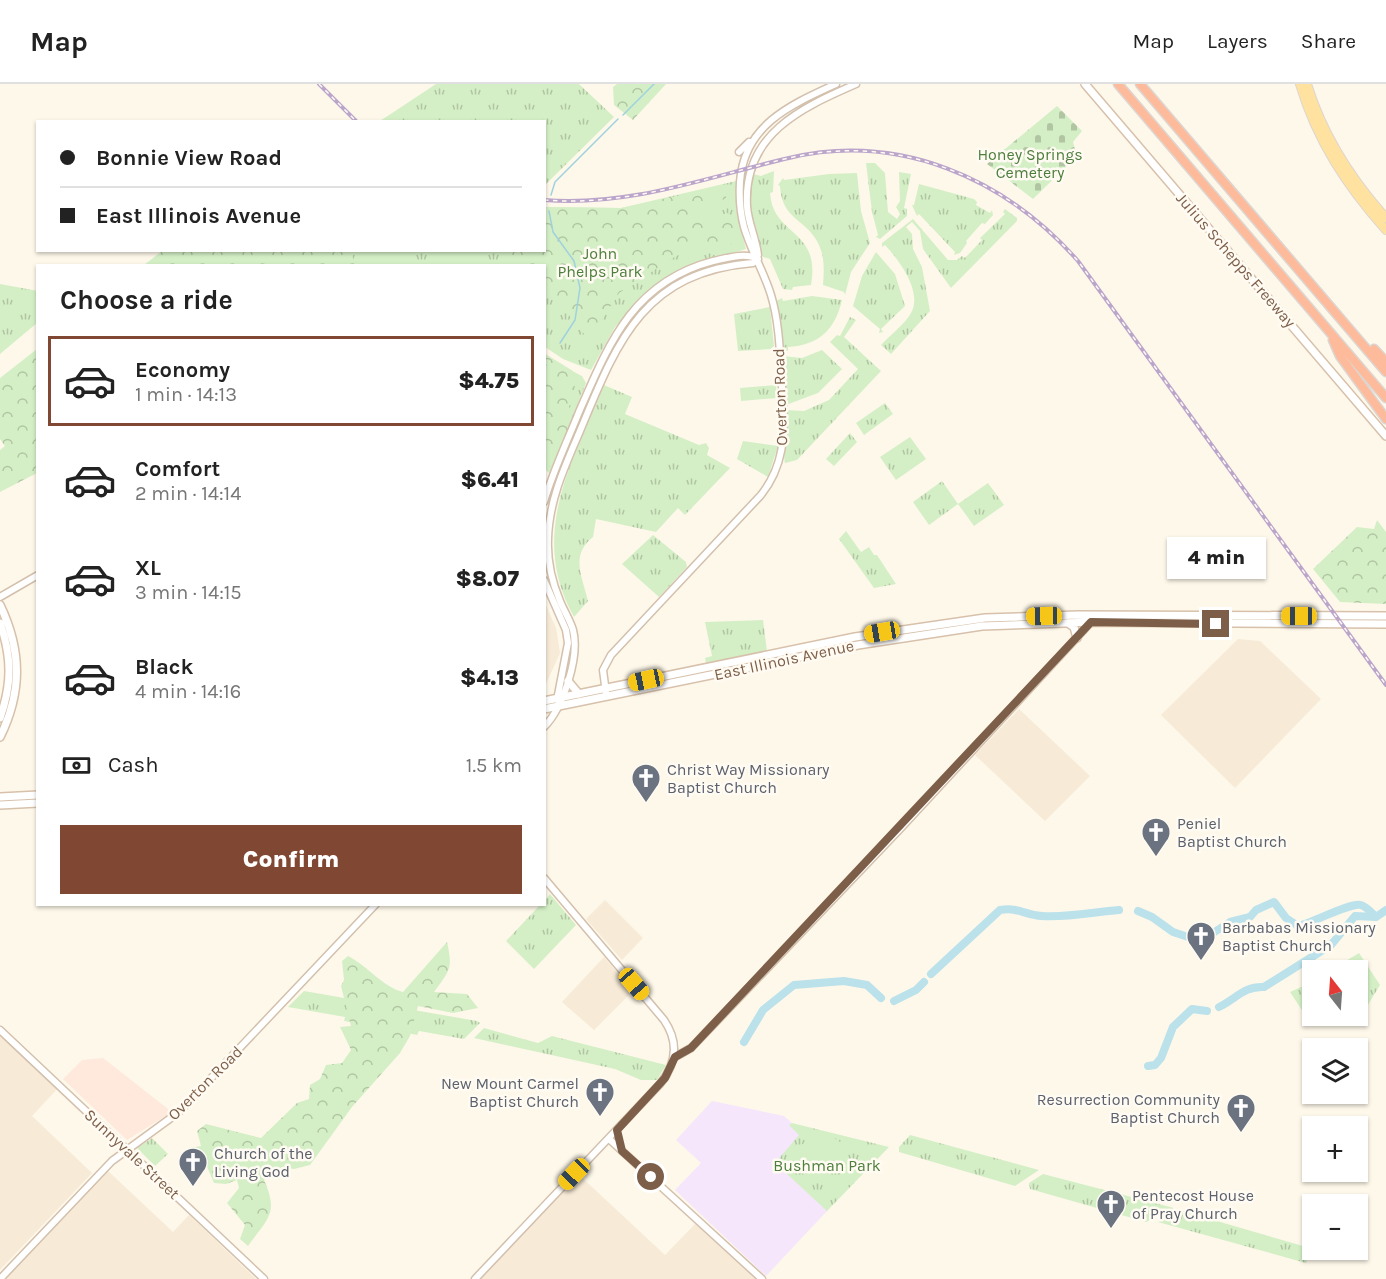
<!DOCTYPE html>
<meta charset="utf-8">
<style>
:root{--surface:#fff;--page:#f2f2f2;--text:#222;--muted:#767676;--line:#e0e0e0;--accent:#804832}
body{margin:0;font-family:Karla,sans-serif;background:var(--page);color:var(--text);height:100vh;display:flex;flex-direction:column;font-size:22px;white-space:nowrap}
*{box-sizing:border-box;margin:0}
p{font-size:20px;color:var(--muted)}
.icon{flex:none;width:33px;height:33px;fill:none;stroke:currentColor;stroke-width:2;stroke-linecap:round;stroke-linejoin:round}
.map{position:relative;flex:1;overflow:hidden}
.drawer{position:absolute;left:36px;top:180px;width:510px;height:642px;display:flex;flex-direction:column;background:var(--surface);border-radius:0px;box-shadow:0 2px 4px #0004}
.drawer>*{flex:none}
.banner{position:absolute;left:36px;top:36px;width:510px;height:132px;border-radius:0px;box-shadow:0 2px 4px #0004;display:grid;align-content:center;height:132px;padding:0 24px;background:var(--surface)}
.needle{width:39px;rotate:343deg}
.fabs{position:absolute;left:1302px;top:876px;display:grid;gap:12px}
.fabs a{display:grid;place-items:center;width:66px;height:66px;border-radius:0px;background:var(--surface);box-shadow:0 2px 4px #0004;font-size:30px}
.end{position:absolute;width:27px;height:27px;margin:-14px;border:8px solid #7d5f49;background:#fff;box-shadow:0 0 0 3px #fff}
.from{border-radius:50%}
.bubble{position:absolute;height:42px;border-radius:0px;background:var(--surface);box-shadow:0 2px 4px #0004;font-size:20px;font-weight:800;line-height:42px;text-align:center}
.car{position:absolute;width:18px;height:36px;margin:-18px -9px;border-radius:8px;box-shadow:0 0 4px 2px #0007;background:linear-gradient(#f5c518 24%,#345 0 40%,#f5c518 0 76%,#345 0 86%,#f5c518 0)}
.banner b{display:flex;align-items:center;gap:21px;height:57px;font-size:22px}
.banner b+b{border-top:2px solid var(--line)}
.banner i{width:15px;height:15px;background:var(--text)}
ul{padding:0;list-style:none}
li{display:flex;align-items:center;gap:18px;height:90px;margin:0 12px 9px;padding:0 12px;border:3px solid transparent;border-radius:0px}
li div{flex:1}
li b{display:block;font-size:22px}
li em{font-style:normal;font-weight:800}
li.on{border-color:var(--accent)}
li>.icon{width:54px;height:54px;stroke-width:1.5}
h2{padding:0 24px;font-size:27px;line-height:72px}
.pay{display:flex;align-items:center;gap:15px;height:66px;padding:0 24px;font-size:22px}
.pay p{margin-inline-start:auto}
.cta{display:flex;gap:12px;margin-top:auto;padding:12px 24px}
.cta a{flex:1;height:69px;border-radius:0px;background:var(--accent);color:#fff;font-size:24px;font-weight:800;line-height:69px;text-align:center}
header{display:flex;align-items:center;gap:36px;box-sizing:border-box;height:84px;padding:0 30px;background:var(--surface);border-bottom:2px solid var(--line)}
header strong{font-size:28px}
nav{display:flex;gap:33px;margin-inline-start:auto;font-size:21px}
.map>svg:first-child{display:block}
</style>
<header>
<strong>Map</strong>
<nav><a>Map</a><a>Layers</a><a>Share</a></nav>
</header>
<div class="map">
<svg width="1386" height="1195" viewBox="0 0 1386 1195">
<defs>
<pattern id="grass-tufts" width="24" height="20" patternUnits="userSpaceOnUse" patternTransform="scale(1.5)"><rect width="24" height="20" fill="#d4efc6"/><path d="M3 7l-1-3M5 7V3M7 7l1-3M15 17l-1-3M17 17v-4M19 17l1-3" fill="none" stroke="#b1c5a3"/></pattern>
<pattern id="forest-crowns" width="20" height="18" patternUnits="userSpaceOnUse" patternTransform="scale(1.5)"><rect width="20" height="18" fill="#d4efc6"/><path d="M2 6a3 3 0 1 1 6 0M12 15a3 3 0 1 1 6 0" fill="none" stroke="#b1c5a3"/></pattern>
<pattern id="cemetery-stones" width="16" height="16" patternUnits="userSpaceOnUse" patternTransform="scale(1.5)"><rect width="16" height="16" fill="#d4efc6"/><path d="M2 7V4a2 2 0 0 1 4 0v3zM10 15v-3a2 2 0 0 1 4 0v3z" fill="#b1c5a3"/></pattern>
</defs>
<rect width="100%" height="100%" fill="#fef8ea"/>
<path fill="#f7ead7" d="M544,517L556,544L560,569L545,602Z
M1238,555L1260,557L1321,615L1235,704L1161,631Z
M1019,625L1090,692L1045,737L975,671Z
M605,816L643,854L622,876L586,835Z
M604,873L633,907L594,946L562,918Z
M0,952L60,1002L32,1032L92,1089L0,1186Z
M107,1086L173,1148L189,1131L256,1195H4Z
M578,1090L665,1171L696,1139L756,1195H480Z"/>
<path fill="#ffe9dd" d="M103,974L172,1028L127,1056L63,995L82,976Z"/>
<path fill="#f5e6fb" d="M712,1017L784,1032L792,1039L803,1050L777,1077L828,1126L766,1192L675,1106L701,1079L676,1056Z"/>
<path fill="url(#grass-tufts)" d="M436,0H579L614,33L545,101L544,38L380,37Z
M866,79H875L885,89L888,128L897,135L900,130L896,123L900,117L899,88L911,90L904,124L907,125V132L880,155L876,153L878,151L872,128Z
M774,87L773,108L770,109C773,153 821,144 811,201L793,203L792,206L783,205L770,175L763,173L748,130L753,90L761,92Z
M857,89L861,127L870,159L851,188L845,211L844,208L823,201C824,187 825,173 818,159C805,134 782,136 780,102L778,101L783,94L784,96L829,90Z
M736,97V125L746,165L693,181L653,204L615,243L591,286L563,275L545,263L544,182H163L197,166H544L545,123L621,124Z
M919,100L974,115L977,118L976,121L990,129L992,126L993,131L985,140L982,139L966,157L967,159L960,169L954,171L955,168L919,130L917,132L912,121H914Z
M1005,125L1017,134V137L951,204L923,165L920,147L912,138L906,143L912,150L913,165L922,183L930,227L891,270L881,261C890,251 904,241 911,229C923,208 899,176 885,161L882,163V159L913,135L948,176H957L962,172L965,174L982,156L980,154L1005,130L1003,128Z
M876,168L895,190L905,222L881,245L883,248L879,249L880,245L853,222L862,192Z
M0,200L38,207L37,239L0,270Z
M812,212L842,216C835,246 819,261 788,263V267H783L776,217L782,214L783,217Z
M770,223L774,262L771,265L738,267L734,230Z
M850,233L856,236L844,253L881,287L797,376L785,379C783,374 785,335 786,326L804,327L829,316L858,285L830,258L837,251L840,252Z
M822,266L842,285L818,309L786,321L782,272L802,274Z
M545,273L582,292L586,299L550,390L545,385Z
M604,301L632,313L625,330L699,361L706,359L709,364L707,371L730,384L685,431L678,424L656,448L596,435L593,453C570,471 582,492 588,517L574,533C528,451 572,378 604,301Z
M776,301L777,314L741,317L740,304Z
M885,319L893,330L864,351L856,339Z
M850,349L857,358L834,382L826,375Z
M910,353L926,375L896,396L880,373Z
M743,357L778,362L768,393L737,375Z
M942,397L958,420L988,399L1004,421L974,442L958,420L929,441L913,418Z
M846,447L861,468L869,463L874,471H877L896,500L874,504L839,455Z
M653,451L686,478L687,483L659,513L622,480Z
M763,536L767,567L706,579L705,574L712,572L705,538Z
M550,810L576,841L534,885L506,857L540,821L544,820L545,816Z
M1359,869L1380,901L1360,934L1309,937L1290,908L1312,898V932H1358V886H1331Z
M304,907L477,937L480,939L464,955L419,947L417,951L344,937L345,933L288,923Z
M484,944L538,959L552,952L666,981L657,996H641L615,985L474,954Z
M792,1039L889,1063L827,1127L775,1079L799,1051L789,1041Z
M910,1051L1039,1086L1015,1102L899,1068V1063Z
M152,1054L168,1070L155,1082L137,1064Z
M1043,1090L1174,1124L1146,1138L1030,1105L1029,1099Z
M1179,1126L1310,1164L1306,1179L1158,1138Z"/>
<path fill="url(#forest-crowns)" d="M617,0H666L633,36L614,21L613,3Z
M705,106L723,107L727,115L705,118L698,136L728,129L737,153L729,163L704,162L676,172L659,183L619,209L589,256L560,220L545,206L544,182L517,181L499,167L544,166L545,123L621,124Z
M162,167V166L357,167L352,171L355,181H144Z
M37,265V389L0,408V366L5,362L0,355V294Z
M544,269L573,287L575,305L569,323L574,331L551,383L545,380Z
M1377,436L1386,448V520L1340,518L1313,485L1357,443L1374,445Z
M447,858C453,885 450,886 434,908L467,910L478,924L453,929L418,922L410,952L400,969L352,1023L310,1081L294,1085L282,1083L264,1096C279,1130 268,1134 248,1162L240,1155L245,1141L227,1119L239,1104L237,1096L226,1100L214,1099L205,1078L191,1075L190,1064L201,1062L197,1047L206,1040L261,1054L297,1019L309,1015L310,1001L320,995L326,981L342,979L351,966L340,943L351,942L341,902L344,896L342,877L348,872C368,882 381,902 403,908Z"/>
<path fill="url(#cemetery-stones)" d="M1057,22L1082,47L1073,58L1077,72L1033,115L987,80Z"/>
<path fill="#d4efc6" d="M477,166L478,177L468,181H451L446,167Z
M378,167V166L414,167L409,182L387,181L375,178Z
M821,1051L831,1052L849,1064L824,1092L812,1084L796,1065L811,1054Z"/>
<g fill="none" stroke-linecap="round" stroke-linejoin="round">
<path stroke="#a0d1de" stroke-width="1.5" d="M623,31L654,0
M551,111L555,98L618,35
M549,127L553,148L574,177L580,204L575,236L560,259
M544,283L546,281"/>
<path stroke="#bbe1eb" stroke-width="8" d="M1138,827L1152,833L1173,848L1194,855L1213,849L1230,838L1250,833L1256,826L1274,818L1286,834L1298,842C1312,839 1351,818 1361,821C1367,823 1372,829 1376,833L1386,826
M931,890L1000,826C1019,823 1024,831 1042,832C1066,834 1094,828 1119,826
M894,917L916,906L924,898
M1219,923C1236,915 1244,902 1264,903L1331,861L1355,832L1376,833
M744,958L763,926L794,901L844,897L867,901L881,914
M1148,982L1155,981L1161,974L1173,943L1192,925L1207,927"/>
<g stroke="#d3c0ad" stroke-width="9">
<path id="tertiary" d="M739,68L749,58
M758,171C756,154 748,139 747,122C743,50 801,24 856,0
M544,418C553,387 567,358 579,328C609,259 633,198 713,177C727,174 745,168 758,175
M544,496L566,546L568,559L557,616
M0,513L38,491
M606,609L603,586L611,571L761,411C784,382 785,351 783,316C780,282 781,244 771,211C764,188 751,167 744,143C740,128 739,114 740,98C744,41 790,21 836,0
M544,643C563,624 580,573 573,546C570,536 564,527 560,517C552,498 547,476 548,455C549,416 565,382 580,347C617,258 643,188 753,179L758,175
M0,946L264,1195
M675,973L691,964L901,744L1092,537
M609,1055L762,1195
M0,1195L112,1077L179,1028L376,820
M475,1195L660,1000C677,979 679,958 664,936L544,794"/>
</g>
<g stroke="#d7c1ab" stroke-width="10">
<path id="secondary" d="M1085,0L1386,352
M0,521C22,567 22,608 0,653
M0,539C12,573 12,600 0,634
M1068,539L1074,543L1077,554
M568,597L579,610
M544,617L855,553L985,534L1078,531L1386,532
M544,625L858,561L982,542L1091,538L1386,540
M0,713L38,711
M0,721L38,719"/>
</g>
<g stroke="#ddd5d0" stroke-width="10">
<path id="primary" d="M1300,0C1317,57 1347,102 1386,146
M1307,0C1323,52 1350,94 1386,134"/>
</g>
<g stroke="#ddd5d0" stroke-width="11">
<path id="motorway" d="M1118,0L1386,314
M1140,0L1386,288
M1333,256L1340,272L1386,335
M1374,265L1386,278"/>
</g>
<use href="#tertiary" stroke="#fff" stroke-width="6"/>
<use href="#secondary" stroke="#fff" stroke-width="7"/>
<use href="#primary" stroke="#ffe1a0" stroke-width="8"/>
<use href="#motorway" stroke="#febb9c" stroke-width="8"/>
<g stroke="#bca5cb" stroke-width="4">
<path id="rail" d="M319,0L357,38
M544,116C630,123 707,93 789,74C899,48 1005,94 1078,177L1386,601"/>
</g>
<use href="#rail" stroke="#fffbf2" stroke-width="1.5" stroke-dasharray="4.5" stroke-linecap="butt"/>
</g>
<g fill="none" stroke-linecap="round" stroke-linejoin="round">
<path stroke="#7d5f49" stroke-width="8" d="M651,1093L622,1067L617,1046L665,994L675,973L691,964L1091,538L1216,540"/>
</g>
<defs>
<g id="church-pin" transform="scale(1.5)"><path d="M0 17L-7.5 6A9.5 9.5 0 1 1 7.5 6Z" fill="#6b7280" stroke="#fffbf2"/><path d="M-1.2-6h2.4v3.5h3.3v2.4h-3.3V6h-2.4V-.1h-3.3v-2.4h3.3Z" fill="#fff"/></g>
</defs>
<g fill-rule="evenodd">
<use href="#church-pin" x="646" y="694"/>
<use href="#church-pin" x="1156" y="748"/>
<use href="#church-pin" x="1201" y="852"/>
<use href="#church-pin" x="600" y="1008"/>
<use href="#church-pin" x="1241" y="1024"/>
<use href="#church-pin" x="193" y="1078"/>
<use href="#church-pin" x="1111" y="1120"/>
</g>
<g text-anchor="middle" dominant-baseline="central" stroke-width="5" stroke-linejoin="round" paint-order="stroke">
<g font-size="16" fill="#4c7e3d" stroke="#fffbf2">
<text x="1030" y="70">Honey Springs<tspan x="1030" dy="18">Cemetery</tspan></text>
<text x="600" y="169">John<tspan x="600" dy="18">Phelps Park</tspan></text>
<text x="827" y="1081">Bushman Park</text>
</g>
<g font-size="16" fill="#7d5f49" stroke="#fffbf2">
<text transform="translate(1236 176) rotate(49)">Julius Schepps Freeway</text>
<text transform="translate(780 313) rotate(-92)">Overton Road</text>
<text transform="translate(784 576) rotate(-12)">East Illinois Avenue</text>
<text transform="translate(205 999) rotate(-45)">Overton Road</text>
<text transform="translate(132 1070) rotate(43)">Sunnyvale Street</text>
</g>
<g font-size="16" fill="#5b616d" stroke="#fffbf2" text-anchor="start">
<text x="667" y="685">Christ Way Missionary<tspan x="667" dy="18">Baptist Church</tspan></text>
<text x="1177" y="739">Peniel<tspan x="1177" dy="18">Baptist Church</tspan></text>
<text x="1222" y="843">Barbabas Missionary<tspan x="1222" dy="18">Baptist Church</tspan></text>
<text x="579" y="999" text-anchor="end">New Mount Carmel<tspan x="579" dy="18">Baptist Church</tspan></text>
<text x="1220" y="1015" text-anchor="end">Resurrection Community<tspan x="1220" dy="18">Baptist Church</tspan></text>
<text x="214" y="1069">Church of the<tspan x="214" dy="18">Living God</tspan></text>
<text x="1132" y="1111">Pentecost House<tspan x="1132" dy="18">of Pray Church</tspan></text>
</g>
</g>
</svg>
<div class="fabs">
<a><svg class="needle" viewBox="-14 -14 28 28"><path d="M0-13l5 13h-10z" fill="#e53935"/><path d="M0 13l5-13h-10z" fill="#767676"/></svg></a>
<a><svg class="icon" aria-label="layers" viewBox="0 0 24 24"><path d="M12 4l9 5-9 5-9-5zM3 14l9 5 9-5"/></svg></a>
<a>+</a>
<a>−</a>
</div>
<i class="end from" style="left:651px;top:1093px"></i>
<i class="end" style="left:1216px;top:540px"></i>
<div class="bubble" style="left:1167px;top:453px;width:99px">4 min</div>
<i class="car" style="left:1044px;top:532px;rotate:269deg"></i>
<i class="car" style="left:1299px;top:532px;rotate:270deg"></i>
<i class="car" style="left:882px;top:548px;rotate:260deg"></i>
<i class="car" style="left:646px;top:596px;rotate:258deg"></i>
<i class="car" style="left:634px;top:900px;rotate:139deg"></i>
<i class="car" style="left:574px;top:1090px;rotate:224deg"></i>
<div class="banner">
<b><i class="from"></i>Bonnie View Road</b>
<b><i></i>East Illinois Avenue</b>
</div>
<section class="drawer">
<h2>Choose a ride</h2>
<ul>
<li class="on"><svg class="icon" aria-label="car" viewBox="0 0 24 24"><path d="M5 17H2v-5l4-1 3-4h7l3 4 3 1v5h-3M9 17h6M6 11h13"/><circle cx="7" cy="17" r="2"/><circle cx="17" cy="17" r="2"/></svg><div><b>Economy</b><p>1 min · 14:13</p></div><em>$4.75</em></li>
<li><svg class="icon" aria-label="car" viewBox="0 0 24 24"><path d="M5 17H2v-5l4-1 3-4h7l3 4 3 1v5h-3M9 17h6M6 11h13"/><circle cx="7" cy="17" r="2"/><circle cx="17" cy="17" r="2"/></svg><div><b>Comfort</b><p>2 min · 14:14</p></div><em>$6.41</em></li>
<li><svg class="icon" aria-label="car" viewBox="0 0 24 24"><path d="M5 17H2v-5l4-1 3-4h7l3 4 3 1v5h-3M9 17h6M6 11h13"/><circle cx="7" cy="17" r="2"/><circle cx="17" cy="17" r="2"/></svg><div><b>XL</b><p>3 min · 14:15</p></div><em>$8.07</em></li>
<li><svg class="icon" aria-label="car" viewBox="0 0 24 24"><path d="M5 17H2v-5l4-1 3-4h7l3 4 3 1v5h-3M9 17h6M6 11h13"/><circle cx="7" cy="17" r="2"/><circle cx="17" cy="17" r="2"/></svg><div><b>Black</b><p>4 min · 14:16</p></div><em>$4.13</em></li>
</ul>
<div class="pay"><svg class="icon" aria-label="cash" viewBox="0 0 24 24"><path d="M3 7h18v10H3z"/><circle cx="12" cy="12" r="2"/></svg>Cash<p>1.5 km</p></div>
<div class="cta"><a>Confirm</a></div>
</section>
</div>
